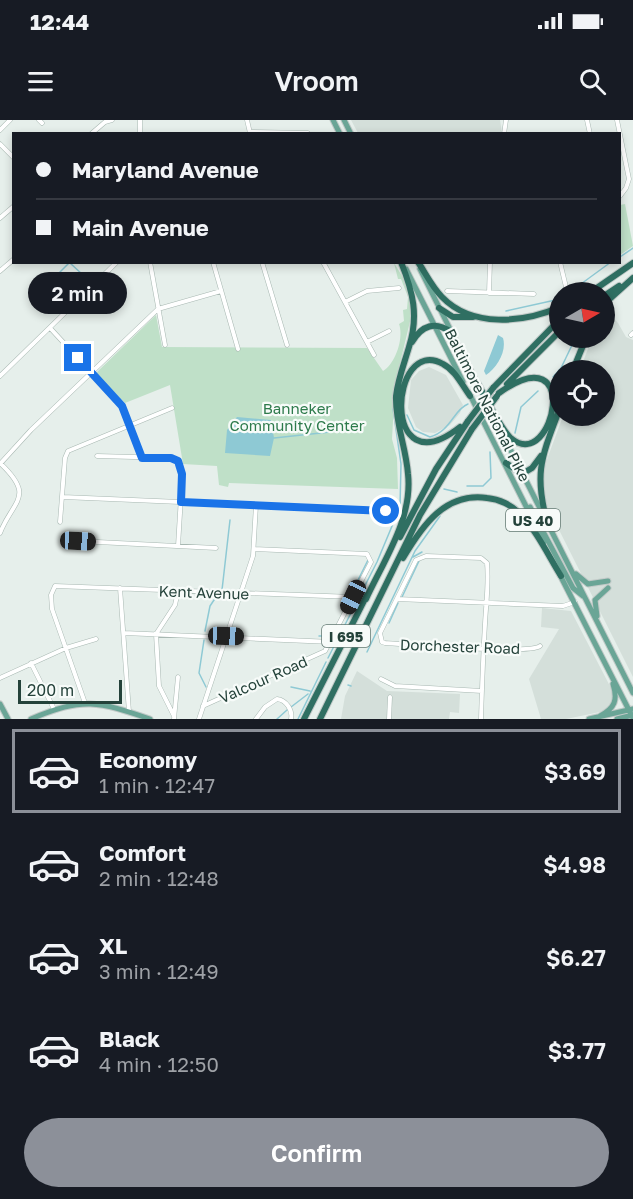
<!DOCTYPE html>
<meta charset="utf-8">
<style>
:root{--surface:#171b24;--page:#20242c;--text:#f1f3f6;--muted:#9ea1a6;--line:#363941;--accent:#8c9099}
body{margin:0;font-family:"Golos Text",sans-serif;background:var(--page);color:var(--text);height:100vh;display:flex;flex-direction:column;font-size:22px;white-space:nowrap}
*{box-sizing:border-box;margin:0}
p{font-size:20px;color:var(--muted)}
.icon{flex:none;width:33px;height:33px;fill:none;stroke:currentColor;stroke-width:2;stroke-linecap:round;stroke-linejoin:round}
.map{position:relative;height:599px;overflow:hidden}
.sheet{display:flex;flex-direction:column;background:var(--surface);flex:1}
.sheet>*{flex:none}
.top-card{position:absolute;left:12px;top:12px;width:609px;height:132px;border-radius:0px;box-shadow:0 3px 9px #0003;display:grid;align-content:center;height:132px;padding:0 24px;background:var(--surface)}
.needle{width:39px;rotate:81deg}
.tools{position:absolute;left:549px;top:162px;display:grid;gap:12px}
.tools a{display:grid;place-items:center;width:66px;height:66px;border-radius:50%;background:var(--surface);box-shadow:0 3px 9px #0003;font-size:30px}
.scale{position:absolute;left:18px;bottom:15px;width:104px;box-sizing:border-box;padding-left:6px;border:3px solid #24423a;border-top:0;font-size:16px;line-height:21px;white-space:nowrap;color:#24423a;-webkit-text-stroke:4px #f7fbf9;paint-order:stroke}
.end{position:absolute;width:27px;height:27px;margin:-14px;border:8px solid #1a73e8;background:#fff;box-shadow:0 0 0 3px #fff}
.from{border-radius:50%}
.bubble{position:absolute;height:42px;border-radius:21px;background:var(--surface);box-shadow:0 3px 9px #0003;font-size:20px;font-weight:600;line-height:42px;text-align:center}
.car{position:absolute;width:18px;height:36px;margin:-18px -9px;border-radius:8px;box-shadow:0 0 4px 2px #0007;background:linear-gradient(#222 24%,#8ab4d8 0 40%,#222 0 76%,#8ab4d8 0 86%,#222 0)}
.top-card b{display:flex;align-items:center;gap:21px;height:57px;font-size:22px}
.top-card b+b{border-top:2px solid var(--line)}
.top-card i{width:15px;height:15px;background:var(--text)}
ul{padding:10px 0 0;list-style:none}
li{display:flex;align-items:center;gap:18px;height:84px;margin:0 12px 9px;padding:0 12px;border:3px solid transparent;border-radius:0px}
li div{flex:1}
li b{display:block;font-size:22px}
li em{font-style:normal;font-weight:600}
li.selected{border-color:var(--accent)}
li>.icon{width:54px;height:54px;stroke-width:1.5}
.action{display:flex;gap:12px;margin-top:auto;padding:12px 24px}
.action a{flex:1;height:69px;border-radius:36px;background:var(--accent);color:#fff;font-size:24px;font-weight:600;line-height:69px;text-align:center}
.status{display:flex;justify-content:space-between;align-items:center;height:42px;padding:0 30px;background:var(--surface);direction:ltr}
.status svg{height:16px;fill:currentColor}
header{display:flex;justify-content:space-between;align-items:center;height:78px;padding:0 24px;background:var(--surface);font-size:27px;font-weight:600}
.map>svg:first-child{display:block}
</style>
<div class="status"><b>12:44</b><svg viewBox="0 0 49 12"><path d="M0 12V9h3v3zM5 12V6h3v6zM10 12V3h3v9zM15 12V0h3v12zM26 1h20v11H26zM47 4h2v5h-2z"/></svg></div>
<header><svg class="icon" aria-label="menu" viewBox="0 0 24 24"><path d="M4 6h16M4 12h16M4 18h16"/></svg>Vroom<svg class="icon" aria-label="search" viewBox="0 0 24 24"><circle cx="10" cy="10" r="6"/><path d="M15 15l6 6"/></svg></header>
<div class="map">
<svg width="633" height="599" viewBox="0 0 633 599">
<rect width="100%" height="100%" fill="#e6efeb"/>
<path fill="#d4dfda" d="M351,0H500L502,13H358Z
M608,192L618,203L626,217L633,220V557L543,378V350L563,296H604V250H580L592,218H604L605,198Z
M429,247L446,255L463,285L460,293L450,305L435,313L423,312L416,307L408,288L411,260L419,251Z
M542,488L571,491L613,572L612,585L605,591L566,599H541L529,559L559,509L541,507Z
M357,551L387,571L460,574L459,593L450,592L449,599H341L345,576Z"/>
<path fill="#bfe0c8" d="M625,84L633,126L620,135V85Z
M394,143L404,159L413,189L395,264L392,319L397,338L398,369L229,363L228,367L219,365L217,346L183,344L170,265L125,283L96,253L156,195L162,227L367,228L383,251C396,243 404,217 399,204L404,201L403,190L407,189L408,177L401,159H398Z"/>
<path fill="#8ec9d4" d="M498,215L503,218C507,231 497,248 486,255L484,251Z
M237,297L271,300L274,318L270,336L225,333L227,310Z"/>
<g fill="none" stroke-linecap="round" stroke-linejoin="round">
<path stroke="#8ec9d4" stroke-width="1.5" d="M620,137L633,128
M70,143L83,155
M49,163L69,143
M570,172L611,142
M506,191L560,179
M553,257L561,248L574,221
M407,295L414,310L430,317C451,311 454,289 468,284
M515,313L521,287L538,271
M274,318L330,312
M467,366H483L491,358L490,332
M444,369L457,372
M413,437L422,432
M222,470L230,400
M350,476L368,440
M402,477L419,441
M345,488L348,481
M389,503L398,483
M205,511L210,486L218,474
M319,516H331
M204,520L199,553L206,567
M367,532L415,431L440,396
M328,538L377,442L400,387L401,344L393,289
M348,565L351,566
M291,567L310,571
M291,587L308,574
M277,599L287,590
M298,599L326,542"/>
<g stroke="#a8b8b2" stroke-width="5">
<path id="minor" d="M39,0L42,3
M140,0V14
M247,0L250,13
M587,0L590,14
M617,0L629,59L626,68L620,76
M0,10L10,0
M250,12L308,13
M91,14L105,2L112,0
M504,14L506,0
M0,24L14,38
M0,98L14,86
M150,142L165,225
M213,142L238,229
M262,142L287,225
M323,142L374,235
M560,142L566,167
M0,151L14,139
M447,171L534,174
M489,173L490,142
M345,182L367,171L399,168
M51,209L122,286L142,338
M631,215L633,213
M367,222L389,211
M0,256L117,142
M97,336L171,338L178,341L182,360L178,426
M0,344L31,310L158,189L221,171
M63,377L386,391
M60,402L65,338L68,331L172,288
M0,413C13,380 36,377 0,343
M78,421L216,428
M120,468L129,592
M397,479L563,486L575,482
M124,513L332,522
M31,543L54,589
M0,558L66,528L96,519
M381,559L395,566L482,571
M85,583L52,489L51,475L55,466L353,477
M203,586L325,531L371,442L367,434L254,429
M174,596L159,566L156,514L175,485L178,471
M174,599L178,557
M199,599L253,436L256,385
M256,599L265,587L277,579C286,580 293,590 291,599
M389,599L390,577
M481,599C482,567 483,536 485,504C486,484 489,463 487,443L481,438L426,436L416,440L380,513L382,522L385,523C407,524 529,535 540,526"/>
</g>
<g stroke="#c2cac8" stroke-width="7">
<path id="major" d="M333,0L340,14
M344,0L351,14
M406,149L463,262
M420,149L479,267
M469,273L544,422
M498,305L633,573
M530,387L573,468L583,476
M576,454L588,464L608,461
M560,455L633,598
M597,496L595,480L608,468
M0,584L8,599
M600,596C615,588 618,580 613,564
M31,599C83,577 98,581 150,599
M589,599L633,589
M617,599L633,595"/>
</g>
<g stroke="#c2cac8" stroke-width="8">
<path id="highway" d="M418,142C426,154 432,167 442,177C472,208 523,203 560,187
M591,172L633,143
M604,176L619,166
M604,184L633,158
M439,188L453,197H473
M412,222C422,205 435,201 451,212
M573,250L586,218
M478,264C485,276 502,312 512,319C554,352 583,213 499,273
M507,264L560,211
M493,268L560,199
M460,307C380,370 389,214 443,244C455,250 462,265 470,276
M506,343L522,354L532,348L541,336
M548,405C533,353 542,336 560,288
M400,417L436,349L468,301
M403,438C422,406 445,372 487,378C499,379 512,385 520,394C537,411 548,435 561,456
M366,479C384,440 413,398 408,354C406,327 395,303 396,276C398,259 404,244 409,227C419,196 413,172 401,142
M304,599L367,475
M320,599L420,395L472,309"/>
</g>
<use href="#minor" stroke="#fff" stroke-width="4"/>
<use href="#major" stroke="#6aa596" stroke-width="5"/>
<use href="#highway" stroke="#2f6f62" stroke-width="6"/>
<g stroke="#c2cac8" stroke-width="8" stroke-linecap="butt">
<path id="highway-bridge" d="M468,301L493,268
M472,309L497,276"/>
</g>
<use href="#highway-bridge" stroke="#2f6f62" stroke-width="6"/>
</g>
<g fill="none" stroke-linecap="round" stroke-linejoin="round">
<path stroke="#1a73e8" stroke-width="8" d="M78,238L122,286L142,338H171L178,341L182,354L181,382L386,391"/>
</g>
<g text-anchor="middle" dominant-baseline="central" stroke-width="4.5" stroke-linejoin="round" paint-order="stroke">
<g fill="#f7fbf9" stroke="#637a73" stroke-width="1.5">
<rect x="506" y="389" width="54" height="22" rx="4.5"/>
<rect x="322" y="505" width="48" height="22" rx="4.5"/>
</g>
<g font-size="14" font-weight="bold" fill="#24423a">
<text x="533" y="400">US 40</text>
<text x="346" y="516">I 695</text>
</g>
<g font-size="15" fill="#24423a" stroke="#f7fbf9">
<text transform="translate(488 285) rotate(63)">Baltimore National Pike</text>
<text transform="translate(204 472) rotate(2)">Kent Avenue</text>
<text transform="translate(460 526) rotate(2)">Dorchester Road</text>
<text transform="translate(263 559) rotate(-24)">Valcour Road</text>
</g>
<g font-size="15" fill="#2d7a4b" stroke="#f7fbf9">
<text x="297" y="288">Banneker<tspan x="297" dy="17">Community Center</tspan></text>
</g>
</g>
</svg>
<div class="tools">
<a><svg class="needle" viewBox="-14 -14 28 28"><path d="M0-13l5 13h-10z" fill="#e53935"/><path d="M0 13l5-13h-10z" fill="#9ea1a6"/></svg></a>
<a><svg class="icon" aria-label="locate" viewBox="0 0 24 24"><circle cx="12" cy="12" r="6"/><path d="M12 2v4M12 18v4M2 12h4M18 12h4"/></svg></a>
</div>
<div class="scale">200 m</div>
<i class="end from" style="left:386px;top:391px"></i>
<i class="end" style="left:78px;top:238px"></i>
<div class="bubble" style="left:28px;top:152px;width:99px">2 min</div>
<i class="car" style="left:78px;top:421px;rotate:93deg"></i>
<i class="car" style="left:353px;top:477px;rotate:205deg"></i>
<i class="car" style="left:226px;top:516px;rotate:92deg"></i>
<div class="top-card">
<b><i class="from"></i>Maryland Avenue</b>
<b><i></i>Main Avenue</b>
</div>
</div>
<section class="sheet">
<ul>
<li class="selected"><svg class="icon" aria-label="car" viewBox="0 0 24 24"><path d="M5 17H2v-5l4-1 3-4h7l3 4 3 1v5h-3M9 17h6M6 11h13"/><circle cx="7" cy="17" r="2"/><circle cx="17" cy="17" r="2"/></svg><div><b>Economy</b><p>1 min · 12:47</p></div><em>$3.69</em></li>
<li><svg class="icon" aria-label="car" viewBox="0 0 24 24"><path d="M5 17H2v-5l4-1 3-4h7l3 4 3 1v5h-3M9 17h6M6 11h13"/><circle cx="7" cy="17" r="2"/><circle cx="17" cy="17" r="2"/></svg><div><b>Comfort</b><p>2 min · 12:48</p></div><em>$4.98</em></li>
<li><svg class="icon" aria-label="car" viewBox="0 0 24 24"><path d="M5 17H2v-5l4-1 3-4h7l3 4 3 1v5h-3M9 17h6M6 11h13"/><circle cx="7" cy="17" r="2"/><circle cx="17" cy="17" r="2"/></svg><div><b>XL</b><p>3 min · 12:49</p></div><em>$6.27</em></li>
<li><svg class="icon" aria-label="car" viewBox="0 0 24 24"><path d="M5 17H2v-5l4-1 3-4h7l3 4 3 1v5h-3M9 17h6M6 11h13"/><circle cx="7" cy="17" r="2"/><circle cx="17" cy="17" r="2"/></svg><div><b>Black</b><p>4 min · 12:50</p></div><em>$3.77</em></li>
</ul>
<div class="action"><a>Confirm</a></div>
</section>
